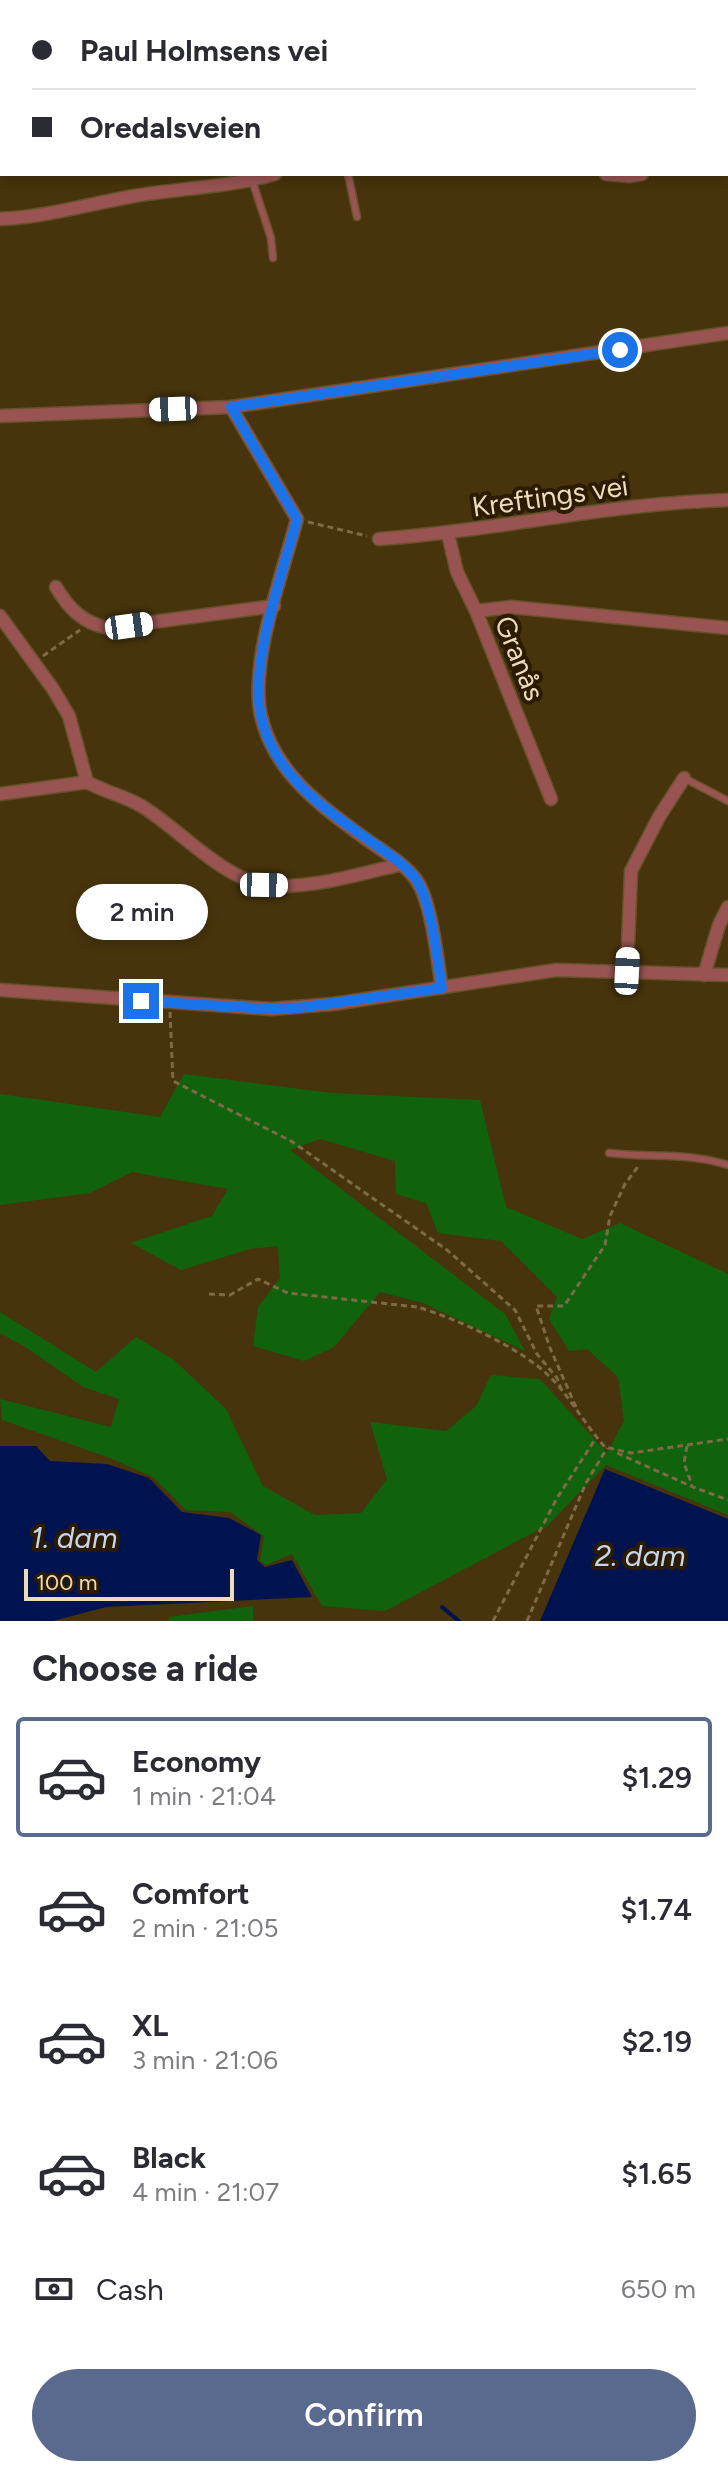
<!DOCTYPE html>
<meta charset="utf-8">
<style>
:root{--surface:#fff;--page:#f7f7f7;--text:#2b2b33;--muted:#7c7c81;--line:#e1e1e2;--accent:#596a8e}
body{margin:0;font-family:Figtree,sans-serif;background:var(--page);color:var(--text);height:100vh;display:flex;flex-direction:column;font-size:30px;white-space:nowrap}
*{box-sizing:border-box;margin:0}
p{font-size:26px;color:var(--muted)}
.icon{flex:none;width:44px;height:44px;fill:none;stroke:currentColor;stroke-width:2;stroke-linecap:round;stroke-linejoin:round}
.map{position:relative;height:1621px;overflow:hidden}
.details{display:flex;flex-direction:column;background:var(--surface);flex:1}
.details>*{flex:none}
.top-card{position:absolute;left:0px;top:0px;width:728px;height:176px;box-shadow:0 4px 12px #0003;display:grid;align-content:center;height:176px;padding:0 32px;background:var(--surface)}
.scale{position:absolute;left:24px;bottom:20px;width:210px;box-sizing:border-box;padding-left:8px;border:4px solid #eedbb8;border-top:0;font-size:22px;line-height:28px;white-space:nowrap;color:#eedbb8;-webkit-text-stroke:6px #2b1c00;paint-order:stroke}
.end{position:absolute;width:36px;height:36px;margin:-18px;border:10px solid #1a73e8;background:#fff;box-shadow:0 0 0 4px #fff}
.from{border-radius:50%}
.bubble{position:absolute;height:56px;border-radius:28px;background:var(--surface);box-shadow:0 4px 12px #0003;font-size:26px;font-weight:600;line-height:56px;text-align:center}
.car{position:absolute;width:24px;height:48px;margin:-24px -12px;border-radius:10px;box-shadow:0 0 6px 2px #0007;background:linear-gradient(#fff 24%,#345 0 40%,#fff 0 76%,#345 0 86%,#fff 0)}
.top-card b{display:flex;align-items:center;gap:28px;height:76px;font-size:30px}
.top-card b+b{border-top:2px solid var(--line)}
.top-card i{width:20px;height:20px;background:var(--text)}
ul{padding:0;list-style:none}
li{display:flex;align-items:center;gap:24px;height:120px;margin:0 16px 12px;padding:0 16px;border:4px solid transparent;border-radius:8px}
li div{flex:1}
li b{display:block;font-size:30px}
li em{font-style:normal;font-weight:600}
li.selected{border-color:var(--accent)}
li>.icon{width:72px;height:72px;stroke-width:1.5}
h2{padding:0 32px;font-size:36px;line-height:96px}
.pay{display:flex;align-items:center;gap:20px;height:88px;padding:0 32px;font-size:30px}
.pay p{margin-inline-start:auto}
.cta{display:flex;gap:16px;margin-top:auto;padding:16px 32px}
.cta a{flex:1;height:92px;border-radius:48px;background:var(--accent);color:#fff;font-size:32px;font-weight:600;line-height:92px;text-align:center}
.map>svg:first-child{display:block}
</style>
<div class="map">
<svg width="728" height="1621" viewBox="0 0 728 1621">
<rect width="100%" height="100%" fill="#47340c"/>
<path fill="#10630c" d="M184,1074L331,1093L480,1100L506,1207L582,1239L620,1223L728,1274V1515L606,1465L548,1525L385,1611L322,1606L292,1554L266,1565L260,1561L264,1536L230,1512L186,1510L153,1477L110,1458L2,1420L0,1399L111,1427L119,1399L83,1387L27,1348L0,1333V1312L96,1372L136,1337L174,1360L226,1409L263,1486L315,1515L361,1513L387,1479L370,1422L446,1431L476,1406L491,1375L540,1379L607,1453L624,1421L618,1377L587,1349L569,1351L549,1319L557,1297L501,1241L438,1233L426,1203L396,1194L395,1161L320,1139L290,1150L505,1314L525,1351L423,1303L380,1292L334,1347L304,1361L253,1346L258,1307L280,1278L278,1246L250,1249L181,1270L131,1243L212,1216L228,1189L132,1172L90,1193L0,1205V1094L160,1117Z
M253,1606V1621H169V1617Z"/>
<path fill="#001351" d="M0,1446H36L50,1461L107,1464L149,1478L182,1512L229,1518L261,1535L257,1560L265,1567L292,1560L312,1597L106,1607L53,1621H0Z
M605,1469L728,1519V1621H540Z"/>
<g fill="none" stroke-linecap="round" stroke-linejoin="round">
<path stroke="#001351" stroke-width="4" d="M442,1607L459,1621"/>
<g stroke="#65522b" stroke-width="9">
<path id="lane" d="M726,86L728,84
M348,174L357,217
M252,180L271,238L273,258
M684,778L728,801
M609,1153C649,1158 689,1152 728,1165"/>
</g>
<g stroke="#65522b" stroke-width="15">
<path id="street" d="M217,0H232
M518,0L525,2
M419,2V0
M479,2L480,0
M0,45L2,44
M726,98L728,99
M606,174L629,176L642,174
M0,219C46,217 89,204 134,196C181,188 230,187 275,174
M231,407L297,519C283,572 249,663 261,716C274,773 322,807 366,839C381,850 407,865 417,881C432,904 437,959 442,988
M0,416L231,407L728,333
M448,534L457,572L476,611L551,799
M379,539C496,531 611,503 728,500
M56,587C69,609 83,623 108,628L274,606
M476,611L511,607L728,628
M0,616L53,689L69,716L87,782C104,792 126,796 143,807C179,829 223,879 266,885C310,890 357,874 399,865
M0,794L87,782
M627,971L631,871L659,817L684,778
M704,975L719,925L728,907
M0,990L271,1009L333,1004L556,970L728,975"/>
</g>
<path stroke="#7e6b45" stroke-width="3" stroke-dasharray="6 4" stroke-linecap="butt" d="M190,2L191,0
M308,522L367,536
M43,656L80,630
M170,1012L173,1081L291,1141L447,1250L515,1310L537,1354L557,1378L562,1391
M209,1294L230,1295L258,1279L288,1293L417,1307C456,1318 525,1350 552,1379C572,1400 586,1426 605,1447L631,1453L728,1439
M576,1407L550,1348L536,1306H564L605,1245L610,1216L625,1184L640,1164
M687,1446L684,1463L692,1485
M617,1453L693,1487L728,1500
M493,1621L557,1498L596,1438
M527,1621L586,1483L607,1448"/>
<use href="#lane" stroke="#995452" stroke-width="6"/>
<use href="#street" stroke="#995452" stroke-width="12"/>
</g>
<g fill="none" stroke-linecap="round" stroke-linejoin="round">
<path stroke="#1a73e8" stroke-width="10" d="M141,1001L271,1009L297,1008L442,988C437,959 432,904 417,881C407,865 381,849 366,838C322,807 273,773 261,716C249,663 283,573 297,519L231,407L620,350"/>
</g>
<g text-anchor="middle" dominant-baseline="central" stroke-width="8" stroke-linejoin="round" paint-order="stroke">
<g font-size="28" fill="#eedbb8" stroke="#2b1c00">
<text transform="translate(550 496) rotate(-8)">Kreftings vei</text>
<text transform="translate(520 658) rotate(68)">Granås</text>
</g>
<g font-size="30" font-style="italic" fill="#c7d4eb" stroke="#2b1c00">
<text x="74" y="1537">1. dam</text>
<text x="640" y="1555">2. dam</text>
</g>
</g>
</svg>
<div class="scale">100 m</div>
<i class="end from" style="left:620px;top:350px"></i>
<i class="end" style="left:141px;top:1001px"></i>
<div class="bubble" style="left:76px;top:884px;width:132px">2 min</div>
<i class="car" style="left:173px;top:409px;rotate:268deg"></i>
<i class="car" style="left:129px;top:626px;rotate:82deg"></i>
<i class="car" style="left:264px;top:885px;rotate:91deg"></i>
<i class="car" style="left:627px;top:971px;rotate:3deg"></i>
<div class="top-card">
<b><i class="from"></i>Paul Holmsens vei</b>
<b><i></i>Oredalsveien</b>
</div>
</div>
<section class="details">
<h2>Choose a ride</h2>
<ul>
<li class="selected"><svg class="icon" aria-label="car" viewBox="0 0 24 24"><path d="M5 17H2v-5l4-1 3-4h7l3 4 3 1v5h-3M9 17h6M6 11h13"/><circle cx="7" cy="17" r="2"/><circle cx="17" cy="17" r="2"/></svg><div><b>Economy</b><p>1 min · 21:04</p></div><em>$1.29</em></li>
<li><svg class="icon" aria-label="car" viewBox="0 0 24 24"><path d="M5 17H2v-5l4-1 3-4h7l3 4 3 1v5h-3M9 17h6M6 11h13"/><circle cx="7" cy="17" r="2"/><circle cx="17" cy="17" r="2"/></svg><div><b>Comfort</b><p>2 min · 21:05</p></div><em>$1.74</em></li>
<li><svg class="icon" aria-label="car" viewBox="0 0 24 24"><path d="M5 17H2v-5l4-1 3-4h7l3 4 3 1v5h-3M9 17h6M6 11h13"/><circle cx="7" cy="17" r="2"/><circle cx="17" cy="17" r="2"/></svg><div><b>XL</b><p>3 min · 21:06</p></div><em>$2.19</em></li>
<li><svg class="icon" aria-label="car" viewBox="0 0 24 24"><path d="M5 17H2v-5l4-1 3-4h7l3 4 3 1v5h-3M9 17h6M6 11h13"/><circle cx="7" cy="17" r="2"/><circle cx="17" cy="17" r="2"/></svg><div><b>Black</b><p>4 min · 21:07</p></div><em>$1.65</em></li>
</ul>
<div class="pay"><svg class="icon" aria-label="cash" viewBox="0 0 24 24"><path d="M3 7h18v10H3z"/><circle cx="12" cy="12" r="2"/></svg>Cash<p>650 m</p></div>
<div class="cta"><a>Confirm</a></div>
</section>
